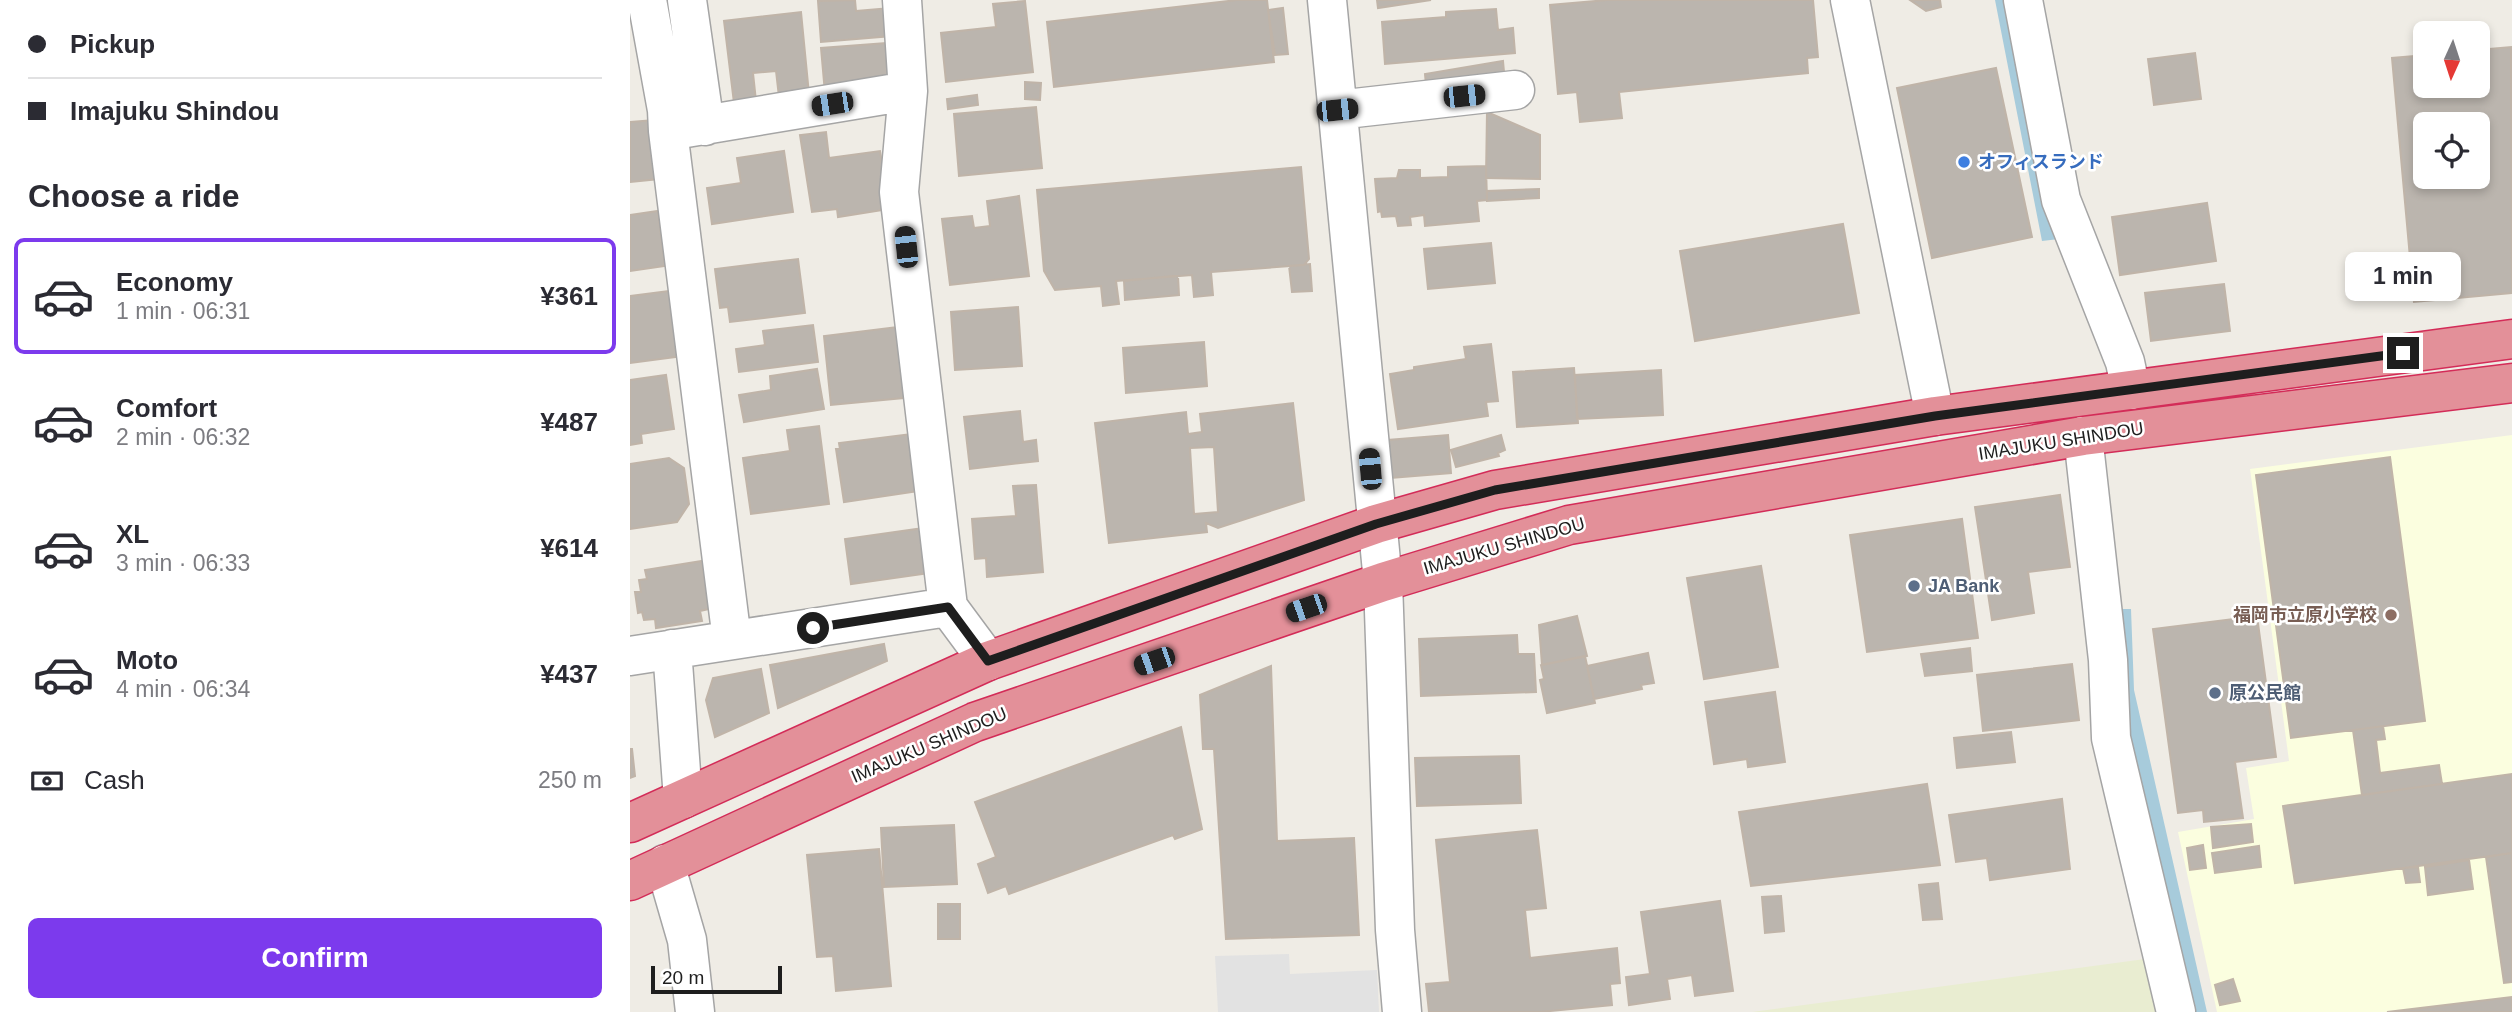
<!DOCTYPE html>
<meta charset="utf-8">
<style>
:root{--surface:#fff;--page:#f7f7f7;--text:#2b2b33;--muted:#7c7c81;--line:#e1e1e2;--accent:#7c3aed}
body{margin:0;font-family:Helvetica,"Noto Sans JP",sans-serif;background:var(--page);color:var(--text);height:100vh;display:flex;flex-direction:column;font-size:26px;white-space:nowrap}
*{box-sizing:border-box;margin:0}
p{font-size:23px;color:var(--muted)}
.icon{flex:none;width:38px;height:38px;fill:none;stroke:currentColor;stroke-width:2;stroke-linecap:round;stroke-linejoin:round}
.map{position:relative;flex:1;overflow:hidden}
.sheet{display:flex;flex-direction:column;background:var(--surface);width:630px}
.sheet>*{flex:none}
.hud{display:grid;align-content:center;height:154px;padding:0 28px;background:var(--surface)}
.needle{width:46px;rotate:183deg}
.tools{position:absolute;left:1783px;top:21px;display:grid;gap:14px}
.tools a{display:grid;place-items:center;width:77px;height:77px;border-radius:10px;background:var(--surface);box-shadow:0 4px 10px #0003;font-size:35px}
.scale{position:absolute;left:21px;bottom:18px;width:131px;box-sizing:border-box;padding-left:7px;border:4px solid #1e1e1e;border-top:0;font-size:19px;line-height:24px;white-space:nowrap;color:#1e1e1e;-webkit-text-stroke:5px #fff;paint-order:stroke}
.end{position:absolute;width:32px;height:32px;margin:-16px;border:9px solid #1e1e1e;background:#fff;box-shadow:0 0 0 4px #fff}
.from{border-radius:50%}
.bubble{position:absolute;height:49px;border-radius:10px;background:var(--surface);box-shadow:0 4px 10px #0003;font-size:23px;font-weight:700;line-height:49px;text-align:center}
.car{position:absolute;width:21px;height:42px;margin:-21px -10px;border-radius:9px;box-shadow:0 0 5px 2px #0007;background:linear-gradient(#222 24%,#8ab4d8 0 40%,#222 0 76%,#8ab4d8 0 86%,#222 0)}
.hud b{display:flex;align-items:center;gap:24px;height:66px;font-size:26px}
.hud b+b{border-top:2px solid var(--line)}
.hud i{width:18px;height:18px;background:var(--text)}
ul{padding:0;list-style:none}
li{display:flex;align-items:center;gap:21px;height:116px;margin:0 14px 10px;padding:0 14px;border:4px solid transparent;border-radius:10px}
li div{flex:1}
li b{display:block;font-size:26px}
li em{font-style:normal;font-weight:700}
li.active{border-color:var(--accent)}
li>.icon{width:63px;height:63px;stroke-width:1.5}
h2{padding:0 28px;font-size:32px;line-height:84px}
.pay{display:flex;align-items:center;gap:18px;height:77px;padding:0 28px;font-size:26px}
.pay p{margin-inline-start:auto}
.cta{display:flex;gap:14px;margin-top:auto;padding:14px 28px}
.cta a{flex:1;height:80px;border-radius:10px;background:var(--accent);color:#fff;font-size:28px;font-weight:700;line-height:80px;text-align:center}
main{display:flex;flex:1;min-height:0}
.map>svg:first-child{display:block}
</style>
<main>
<section class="sheet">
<div class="hud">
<b><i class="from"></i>Pickup</b>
<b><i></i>Imajuku Shindou</b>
</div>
<h2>Choose a ride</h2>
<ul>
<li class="active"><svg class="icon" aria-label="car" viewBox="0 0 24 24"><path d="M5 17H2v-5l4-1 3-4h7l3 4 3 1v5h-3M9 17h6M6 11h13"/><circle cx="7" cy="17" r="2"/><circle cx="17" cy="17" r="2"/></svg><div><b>Economy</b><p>1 min · 06:31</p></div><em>¥361</em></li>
<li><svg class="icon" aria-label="car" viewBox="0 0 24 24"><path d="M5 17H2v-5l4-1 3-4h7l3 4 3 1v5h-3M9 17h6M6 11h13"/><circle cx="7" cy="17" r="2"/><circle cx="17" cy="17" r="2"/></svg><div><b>Comfort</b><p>2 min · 06:32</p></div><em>¥487</em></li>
<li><svg class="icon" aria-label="car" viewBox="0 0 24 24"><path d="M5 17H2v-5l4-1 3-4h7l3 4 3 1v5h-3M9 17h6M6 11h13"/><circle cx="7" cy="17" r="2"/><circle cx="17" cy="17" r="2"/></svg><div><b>XL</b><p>3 min · 06:33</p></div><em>¥614</em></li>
<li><svg class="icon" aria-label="car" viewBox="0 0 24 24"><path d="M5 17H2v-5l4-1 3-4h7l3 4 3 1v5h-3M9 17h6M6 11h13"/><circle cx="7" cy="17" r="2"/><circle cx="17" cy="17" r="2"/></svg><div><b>Moto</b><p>4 min · 06:34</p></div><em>¥437</em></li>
</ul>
<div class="pay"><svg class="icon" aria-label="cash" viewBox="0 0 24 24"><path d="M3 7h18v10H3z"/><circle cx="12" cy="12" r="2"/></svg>Cash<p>250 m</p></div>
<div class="cta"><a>Confirm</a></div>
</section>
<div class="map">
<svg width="1882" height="1012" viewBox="0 0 1882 1012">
<rect width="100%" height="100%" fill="#efece5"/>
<path fill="#fbfedf" d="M1882,435V1012H1587L1548,832L1624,819L1616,768L1659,761L1620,469Z"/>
<path fill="#e9edd1" d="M1515,959L1530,1012H1122Z"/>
<path fill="#e2e2e2" d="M659,954L660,974L747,970L749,1012H588L585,956Z"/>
<path fill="#a7cbdb" d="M1365,0H1381L1429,239L1412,241Z
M1486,609H1501L1504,690L1577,1012H1564L1490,694Z"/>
<path fill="#bbb5ae" stroke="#c0b4a8" stroke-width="2" fill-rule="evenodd" d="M225,0L226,11L260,8L262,36L191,42L188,1Z
M607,0H637L644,62L424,87L417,22Z
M747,0H801L748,8Z
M977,0H1183L1188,57L1177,58L1178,73L989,92L992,118L950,122L947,92L928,94L920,5Z
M1280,0H1310L1311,7L1296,11Z
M395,1L403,72L316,82L311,33L366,27L363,4Z
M653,8L658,54L645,55L638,10Z
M866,9L868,30L883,28L885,53L755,64L752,22L816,17V12Z
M171,12L179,94L149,97L146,71L123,73L126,101L104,103L94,21Z
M269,42L263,84L195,93L191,48Z
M1881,47L1882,293L1784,302L1762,58L1796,55V86H1848V50ZM1796,124H1848V177H1796Z
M1565,53L1571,99L1524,105L1518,59Z
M873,61L874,72L796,85L795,74Z
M1366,68L1402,237L1302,258L1267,88Z
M395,82L411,83L410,100L395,99Z
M347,95L348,105L318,109L317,99Z
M406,107L412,168L329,176L324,114Z
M857,112L910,135V179L856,178Z
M24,120L29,179L0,182V122Z
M196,132L199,158L250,151L256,187L253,210L208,217L207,209L182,212L170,135Z
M154,151L163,212L82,224L77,188L111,183L107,158Z
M856,166L857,200L847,201L849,221L795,226L794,215L780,217L781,225L768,226L766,216L752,217L751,211L748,212L745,179L767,178L769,170H790V178L818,177V167Z
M671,167L679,259L674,265L581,272L583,295L564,297L562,275L486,281L489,304L473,306L471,286L425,290L414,271L407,190Z
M909,189V198L857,201V191Z
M389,196L399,276L320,285L312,219L342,216L344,228L360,226L357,201Z
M1577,203L1586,261L1490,275L1482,217Z
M28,211L35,266L0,271V215Z
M1213,224L1229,313L1065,341L1050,251Z
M861,243L865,283L798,289L794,249Z
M168,259L175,313L100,322L98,307L90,308L85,269Z
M680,264L682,291L662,292L659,266Z
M543,276H548L549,295L495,300L494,281Z
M1594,284L1600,331L1521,341L1515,293Z
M46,290L54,356L0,363V296Z
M388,307L392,366L325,370L321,312Z
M183,325L188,362L109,372L106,349L135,345L133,331Z
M275,326L284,397L201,405L194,336Z
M574,342L577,386L496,393L493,348Z
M861,344L868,401L856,402L858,416L768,429L760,374L784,370V367L836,359L834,347Z
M944,368L948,423L887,427L883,372Z
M187,369L194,409L114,422L109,395L141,390L140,376Z
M1031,370L1033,415L947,419L945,375Z
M36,375L44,429L11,434L12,443L0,445V380Z
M663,403L674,500L588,528L576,523L577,532L479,543L465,423L556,412L558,434L572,432L570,414ZM584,447L588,512L564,514L560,448Z
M390,411L393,442L406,440L408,461L340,469L334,417Z
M189,426L199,504L121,514L113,458L160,451L157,430Z
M281,434L289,491L214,502L206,449H210L209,443Z
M818,435L821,473L761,478L758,440Z
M871,435L875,450L868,453L869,456L826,467L821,450Z
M1760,457L1795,721L1661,738L1626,475Z
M39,458L54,468L59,504L47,522L0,529V464Z
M406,485L413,572L357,577L356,558L345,559L342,519L386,516L383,486Z
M1430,495L1440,567L1398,572L1404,613L1362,620L1345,507Z
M1332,519L1348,638L1237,652L1220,535Z
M294,528L300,573L221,584L215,539Z
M72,561L79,609L70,611L72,621L26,628L25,619L14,620L12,612L8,613L5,592H11L9,580L17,579L15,570Z
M1131,566L1148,667L1074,679L1057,578Z
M947,616L957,656L912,665L909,625Z
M1627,616L1646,757L1605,762L1613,818L1574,822L1573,810L1548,813L1523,629Z
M887,635L888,654H904L906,692L791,696L789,639Z
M254,644L257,661L148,708L140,665Z
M1340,648L1342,671L1295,676L1291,654Z
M1018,653L1024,683L1011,685L1012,689L964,699L957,666Z
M955,656L965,703L917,713L910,680L914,679L911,665Z
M1442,664L1449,720L1353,731L1347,675Z
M641,666L647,841L724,838L729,935L596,939L584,749H573L570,695Z
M131,669L139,713L85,737L76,700L83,678Z
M1145,692L1155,762L1118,767L1117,759L1084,764L1075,702Z
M1753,726L1755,739L1746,740L1750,773L1809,765L1812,784L1732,795L1723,730Z
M551,727L572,829L545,839L543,835L379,894L376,886L358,893L348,864L366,857L345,802Z
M1381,732L1385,762L1327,768L1324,738Z
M0,749H2L5,776L0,778Z
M889,756L891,803L787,806L785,758Z
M1882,774V853L1665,883L1653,806Z
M1297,784L1310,865L1121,886L1109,812Z
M1432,799L1440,869L1360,880L1357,858L1326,862L1319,815Z
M1621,824L1623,842L1583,848L1581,827Z
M324,825L327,884L254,887L251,828Z
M907,830L916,908L895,910L900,958L987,948L990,983L980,984L982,1005L910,1012H799L796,984L820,982L806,840Z
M1573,845L1576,868L1560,870L1557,848Z
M1629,846L1631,867L1585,873L1582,853Z
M249,849L261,986L206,991L203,956L187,957L177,855Z
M1882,853V982L1874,983L1856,857Z
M1839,860L1843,889L1798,895L1795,867Z
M1788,867L1790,882L1776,883L1773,868Z
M1308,883L1312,919L1293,920L1289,885Z
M1151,896L1154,931L1135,933L1132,897Z
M1090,901L1103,991L1065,996L1062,975L1037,979L1040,999L999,1005L996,977L1020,974L1011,912Z
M308,904H330V939H308Z
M1603,979L1610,1001L1590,1005L1585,985Z
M1882,997V1012H1757Z"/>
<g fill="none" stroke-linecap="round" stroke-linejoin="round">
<g stroke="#a5a5a5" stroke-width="41">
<path id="minor" d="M17,0L37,110L38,131L278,91
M57,0L75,126
M272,0L278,91L269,192L318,607
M697,0L753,582L765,930L772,1012
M1220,0L1305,416
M1393,0L1431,200L1495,362L1501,390
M707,110L885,90
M38,131L102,640
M1453,436L1478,660L1481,738L1546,1012
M42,649L53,799
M0,656L318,607L358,661
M35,864L57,940L65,1012"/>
</g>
<g stroke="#d32c58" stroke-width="41">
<path id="highway" d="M0,823L358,661L746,524L865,490L1305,416L1882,339
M0,881L345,722L753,582L939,525L1453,436L1882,383"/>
</g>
<use href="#minor" stroke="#fff" stroke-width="38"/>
<use href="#highway" stroke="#e39099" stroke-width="38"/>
</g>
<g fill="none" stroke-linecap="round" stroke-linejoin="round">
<path stroke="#1e1e1e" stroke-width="9" d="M183,628L318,607L358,661L746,524L865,490L1305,416L1773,353"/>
</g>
<circle fill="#3f7fe0" stroke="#fff" stroke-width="2.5" cx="1334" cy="162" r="7"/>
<g fill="#5c6f8a" stroke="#fff" stroke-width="2.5">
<circle cx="1284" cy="586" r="7"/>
<circle cx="1585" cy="693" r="7"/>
</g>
<circle fill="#8d6e63" stroke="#fff" stroke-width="2.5" cx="1761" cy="615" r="7"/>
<g text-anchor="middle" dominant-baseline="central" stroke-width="5" stroke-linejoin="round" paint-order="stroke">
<g font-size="18" font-weight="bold" fill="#366cbe" stroke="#fff" text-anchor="start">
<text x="1348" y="162">オフィスランド</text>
</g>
<g font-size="18" fill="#1e1e1e" stroke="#fff">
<text transform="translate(1431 441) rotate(-9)">IMAJUKU SHINDOU</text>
<text transform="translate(874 546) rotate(-16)">IMAJUKU SHINDOU</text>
<text transform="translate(299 745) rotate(-23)">IMAJUKU SHINDOU</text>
</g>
<g font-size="18" font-weight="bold" fill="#4e5e75" stroke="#fff" text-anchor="start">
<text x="1298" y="586">JA Bank</text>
<text x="1599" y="693">原公民館</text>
</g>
<g font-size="18" font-weight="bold" fill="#785e54" stroke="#fff" text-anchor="end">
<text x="1747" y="615">福岡市立原小学校</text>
</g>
</g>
</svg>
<div class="tools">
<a><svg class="needle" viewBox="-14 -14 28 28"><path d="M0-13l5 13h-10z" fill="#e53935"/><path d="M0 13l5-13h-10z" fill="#7c7c81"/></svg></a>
<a><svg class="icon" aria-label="locate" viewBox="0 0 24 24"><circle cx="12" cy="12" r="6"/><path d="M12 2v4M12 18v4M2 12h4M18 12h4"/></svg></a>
</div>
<div class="scale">20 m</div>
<i class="end from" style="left:183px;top:628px"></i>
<i class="end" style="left:1773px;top:353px"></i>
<div class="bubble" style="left:1715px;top:252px;width:116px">1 min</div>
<i class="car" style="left:834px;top:96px;rotate:84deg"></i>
<i class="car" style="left:202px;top:104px;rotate:261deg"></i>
<i class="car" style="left:707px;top:110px;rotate:84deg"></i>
<i class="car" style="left:276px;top:247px;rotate:354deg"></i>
<i class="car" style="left:740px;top:469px;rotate:355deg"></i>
<i class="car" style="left:676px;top:608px;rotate:251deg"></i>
<i class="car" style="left:524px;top:661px;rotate:251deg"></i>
</div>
</main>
